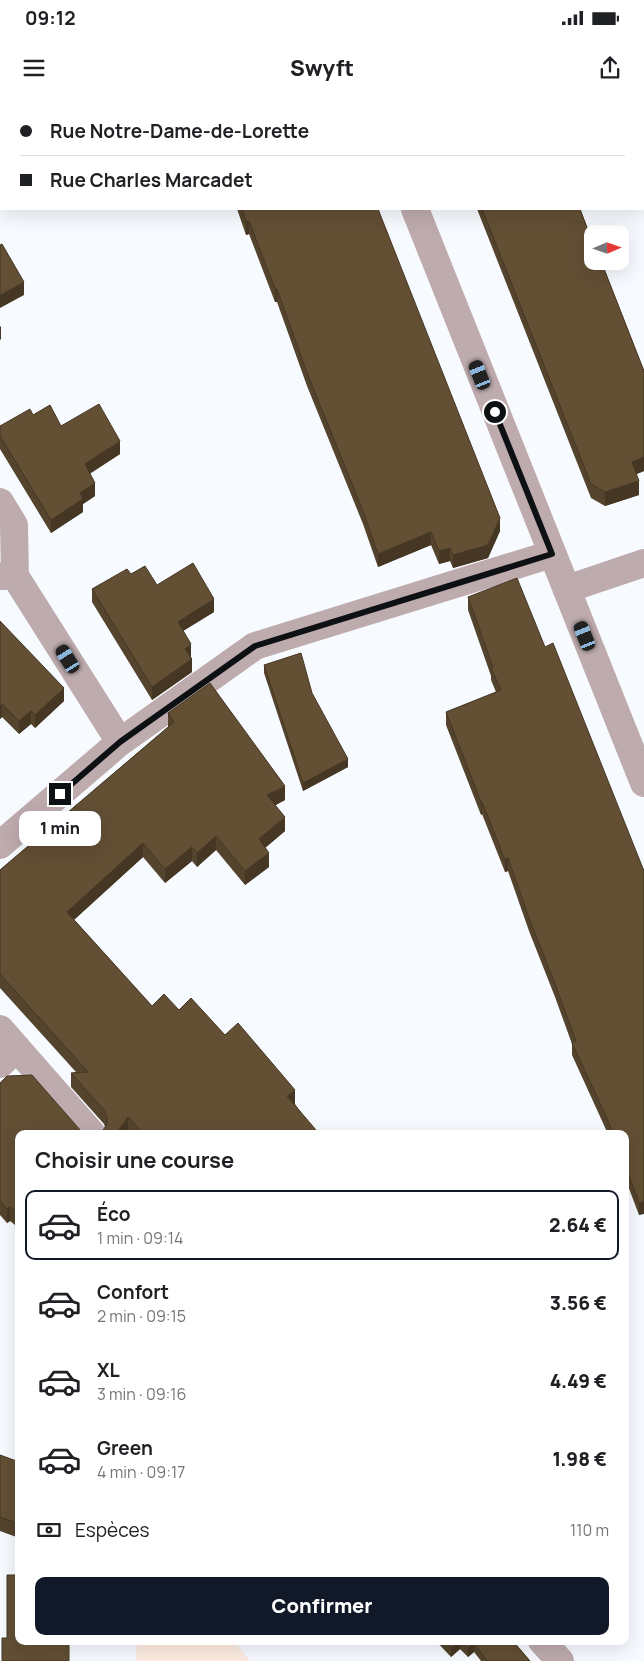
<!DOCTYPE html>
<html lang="fr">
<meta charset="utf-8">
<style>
:root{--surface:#fff;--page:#f6f6f6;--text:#202124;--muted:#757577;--line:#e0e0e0;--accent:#111827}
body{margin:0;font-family:Manrope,sans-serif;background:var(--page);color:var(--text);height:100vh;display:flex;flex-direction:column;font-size:19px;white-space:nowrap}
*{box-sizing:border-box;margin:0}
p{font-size:16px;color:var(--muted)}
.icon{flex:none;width:28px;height:28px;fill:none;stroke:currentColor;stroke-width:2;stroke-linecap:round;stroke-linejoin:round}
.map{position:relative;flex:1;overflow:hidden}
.side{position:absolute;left:15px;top:1030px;width:614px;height:515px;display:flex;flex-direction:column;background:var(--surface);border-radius:10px;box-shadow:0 5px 20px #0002}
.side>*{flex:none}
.guide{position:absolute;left:0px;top:0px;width:645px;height:110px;box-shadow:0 5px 20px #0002;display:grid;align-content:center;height:110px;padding:0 20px;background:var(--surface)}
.needle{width:32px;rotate:88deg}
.controls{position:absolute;left:584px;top:125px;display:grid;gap:10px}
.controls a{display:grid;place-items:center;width:45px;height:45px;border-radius:10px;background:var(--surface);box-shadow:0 5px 20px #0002;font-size:25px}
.end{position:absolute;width:22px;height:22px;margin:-11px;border:6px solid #0e1114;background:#fff;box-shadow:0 0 0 2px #fff}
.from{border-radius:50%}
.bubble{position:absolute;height:35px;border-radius:10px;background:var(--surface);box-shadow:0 5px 20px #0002;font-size:16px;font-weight:800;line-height:35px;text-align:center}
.car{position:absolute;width:15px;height:30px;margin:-15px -8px;border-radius:6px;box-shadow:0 0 4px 1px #0007;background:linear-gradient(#222 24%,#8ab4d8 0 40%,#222 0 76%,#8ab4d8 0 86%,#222 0)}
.guide b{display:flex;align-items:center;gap:18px;height:48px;font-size:19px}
.guide b+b{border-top:1px solid var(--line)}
.guide i{width:12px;height:12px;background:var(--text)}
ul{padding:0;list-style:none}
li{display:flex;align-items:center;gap:15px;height:70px;margin:0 10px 8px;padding:0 10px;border:2px solid transparent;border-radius:10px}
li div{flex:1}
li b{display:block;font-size:19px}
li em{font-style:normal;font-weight:800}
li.active{border-color:var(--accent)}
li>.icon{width:45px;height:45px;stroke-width:1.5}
h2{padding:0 20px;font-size:22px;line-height:60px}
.pay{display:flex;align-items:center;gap:12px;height:55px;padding:0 20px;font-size:19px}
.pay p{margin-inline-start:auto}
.primary-button{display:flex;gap:10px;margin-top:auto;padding:10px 20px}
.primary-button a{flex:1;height:58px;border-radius:10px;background:var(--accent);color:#fff;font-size:20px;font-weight:800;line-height:58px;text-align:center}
.status{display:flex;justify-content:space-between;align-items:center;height:35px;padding:0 25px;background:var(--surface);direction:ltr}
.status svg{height:14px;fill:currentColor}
header{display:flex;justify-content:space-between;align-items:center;height:65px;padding:0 20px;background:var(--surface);font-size:22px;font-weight:800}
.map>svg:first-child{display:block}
</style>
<div class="status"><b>09:12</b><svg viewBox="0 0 49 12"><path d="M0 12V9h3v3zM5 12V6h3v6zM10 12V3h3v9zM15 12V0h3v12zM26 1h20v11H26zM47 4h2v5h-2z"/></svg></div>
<header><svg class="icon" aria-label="menu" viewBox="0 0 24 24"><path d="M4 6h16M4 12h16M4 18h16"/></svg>Swyft<svg class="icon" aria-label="share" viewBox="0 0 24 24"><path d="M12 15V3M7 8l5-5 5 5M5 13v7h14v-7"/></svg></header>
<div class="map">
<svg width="644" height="1561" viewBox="0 0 644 1561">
<rect width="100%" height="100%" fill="#f7fbff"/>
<path fill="#feede2" d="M137,1541H234L250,1561H136Z"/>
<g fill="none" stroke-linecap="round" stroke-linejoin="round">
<path stroke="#beabae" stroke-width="28" d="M0,402L14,425L15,476H0
M15,476L120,642
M567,489L644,463
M0,745L120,642L255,546L552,454
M0,929L92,1034
M0,964L17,948
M542,1541L560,1561"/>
<path stroke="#beabae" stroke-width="28" d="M371,0L372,1
M415,109L644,683"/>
</g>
<path fill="#54442d" d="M237,109H378L500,431L488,458L453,468L450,461L439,464L431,445L378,467L363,424L307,286L277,202H275L249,134L246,135Z
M477,109H580L644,271V371L636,374L639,395L605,406L591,398Z
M33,315L61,326L120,354L90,373L95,396L83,404V412L51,433L0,349V326Z
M131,474L157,485L214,512L183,531L191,557L192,572L152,600L92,502V489Z
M468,497L545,547L644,771L639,1115L625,1078V1034H608L572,955V944L555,897L529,831L508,771L505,772L482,714L481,715L446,625V612L496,592L491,580V576L468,510Z
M0,521L64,601L35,628L31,624L19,634L2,617L0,619Z
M264,565L348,667L303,691L264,573Z
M168,613L285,700L275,705L285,731L265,748L269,767L245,785L216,750L197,767L192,761L165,783L143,757L74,820L152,906L179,910L225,935L295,1004L316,1034H131L128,1031L102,1032L105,1027L104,1024L71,987V973L76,972L0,888V770L168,627Z
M0,983L81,1031L19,1034V1122L15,1125L10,1121L7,1123L0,1115Z
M0,1355L19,1362V1438L0,1431Z
M436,1541H513L530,1561H481L474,1552L468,1557L460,1549L451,1557Z"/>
<path fill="#453724" d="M249,121V134L246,135V122Z
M24,182V195L0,208V195Z
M275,189H277V202H275Z
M1,226V239L0,240V227Z
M120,341V354L85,377V364Z
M644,357V371L632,376V362Z
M639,381V395L605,406V392Z
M95,383V396L83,404V412L51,433V420L80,393Z
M500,418V431L488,458L453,468V455Z
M431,432V445L378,467V454Z
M450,448V461L439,464V451Z
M214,499V512L178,534V522Z
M191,544V557L185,562V549Z
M192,559V572L152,600V587Z
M64,588V601L35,628V615Z
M2,604V617L0,619V606Z
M31,611V624L19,634V621Z
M348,659V667L303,691V683Z
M285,686V700L267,710V695Z
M481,702H482V714L481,715Z
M285,717V731L259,753V739Z
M216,736V750L197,767V753Z
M143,743V757L67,826V812Z
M192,747V761L165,783V769Z
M269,753V767L245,785V771Z
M508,758V771L505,772V760Z
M295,990V1004L287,1010V996Z
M128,1017V1031L126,1034H116Z
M644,1101V1114L639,1115V1103Z
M10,1107V1121L7,1123V1109Z
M19,1108V1122L15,1125V1111Z
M459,1541H460V1549L451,1557V1548Z
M474,1543V1552L468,1557V1548Z"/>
<path fill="#624f34" stroke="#453724" d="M208,0H335L336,1H209Z
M439,0H537V1H440Z
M242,109H378L500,418L488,445L453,455L450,448L439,451L431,432L378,454L363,411L307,273L277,189H275L249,121L246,122Z
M482,109H580L592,141V161H601L644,271V357L632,362L639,381L605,392L591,384Z
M2,144L24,182L0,195V145Z
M99,304L120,341L85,364L95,383L80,393L83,399L51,420L0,336V326L30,309L33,315L50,305L61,326Z
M193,463L214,499L178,522L191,544L185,549L192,559L152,587L92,489L127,469L131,474L145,466L157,485Z
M517,478L545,547L553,543L644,771V1101L639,1103L625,1065V1034H613L606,1016L572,943L576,941L555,884L529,818L508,758L505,760L482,702H481L446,612L501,590L491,568L493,567L468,497Z
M0,521L64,588L35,615L31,611L19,621L2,604L0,606Z
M301,553L312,593L348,659L303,683L264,565Z
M210,583L285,686L267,695L285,717L259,739L269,753L245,771L216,736L197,753L192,747L165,769L143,743L67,812L152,906L164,894L179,910L191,898L225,935L238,923L295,990L287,996L316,1030L311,1034H144L128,1017L116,1034H98L102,1032L107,1024V1016L104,1010L71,973L88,972L0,874V770L174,622L168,613Z
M32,975L81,1031L86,1034H19V1108L15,1111L10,1107L7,1109L0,1101V983L7,976Z
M0,1355L19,1362V1424L0,1417Z
M7,1475H19V1541H69V1561H2V1538H7Z
M444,1541H459L451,1548Z
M461,1541H513L530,1561H487L474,1543L468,1548Z"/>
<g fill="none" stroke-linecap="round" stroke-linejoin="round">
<path stroke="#0e1114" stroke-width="6" d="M60,694L120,642L255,546L552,454L495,312"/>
</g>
</svg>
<div class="controls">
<a><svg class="needle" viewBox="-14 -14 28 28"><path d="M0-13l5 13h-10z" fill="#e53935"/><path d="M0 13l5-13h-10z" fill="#757577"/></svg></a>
</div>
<i class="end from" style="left:495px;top:312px"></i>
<i class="end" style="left:60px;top:694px"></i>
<div class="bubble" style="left:19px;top:711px;width:82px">1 min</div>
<i class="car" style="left:480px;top:275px;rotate:338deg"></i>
<i class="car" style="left:585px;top:536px;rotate:338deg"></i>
<i class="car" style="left:68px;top:559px;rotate:328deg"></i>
<div class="guide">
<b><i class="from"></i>Rue Notre-Dame-de-Lorette</b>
<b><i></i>Rue Charles Marcadet</b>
</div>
<section class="side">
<h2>Choisir une course</h2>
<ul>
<li class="active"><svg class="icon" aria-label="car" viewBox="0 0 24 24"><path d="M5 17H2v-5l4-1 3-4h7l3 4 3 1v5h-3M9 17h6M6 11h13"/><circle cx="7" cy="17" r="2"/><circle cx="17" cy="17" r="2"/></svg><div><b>Éco</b><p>1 min · 09:14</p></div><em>2.64 €</em></li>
<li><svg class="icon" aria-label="car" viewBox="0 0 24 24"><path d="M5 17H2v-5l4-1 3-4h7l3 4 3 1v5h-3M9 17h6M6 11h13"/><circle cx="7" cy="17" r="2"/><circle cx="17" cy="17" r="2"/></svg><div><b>Confort</b><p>2 min · 09:15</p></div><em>3.56 €</em></li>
<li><svg class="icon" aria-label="car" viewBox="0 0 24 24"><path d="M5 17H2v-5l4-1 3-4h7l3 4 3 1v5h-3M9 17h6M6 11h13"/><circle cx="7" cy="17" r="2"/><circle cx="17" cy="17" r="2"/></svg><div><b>XL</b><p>3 min · 09:16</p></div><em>4.49 €</em></li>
<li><svg class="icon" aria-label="car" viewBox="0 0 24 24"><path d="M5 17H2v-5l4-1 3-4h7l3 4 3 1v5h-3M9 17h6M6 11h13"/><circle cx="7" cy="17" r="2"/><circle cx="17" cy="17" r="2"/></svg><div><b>Green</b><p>4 min · 09:17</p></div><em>1.98 €</em></li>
</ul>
<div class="pay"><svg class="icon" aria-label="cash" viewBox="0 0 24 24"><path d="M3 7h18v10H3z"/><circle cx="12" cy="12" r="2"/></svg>Espèces<p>110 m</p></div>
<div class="primary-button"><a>Confirmer</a></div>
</section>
</div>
